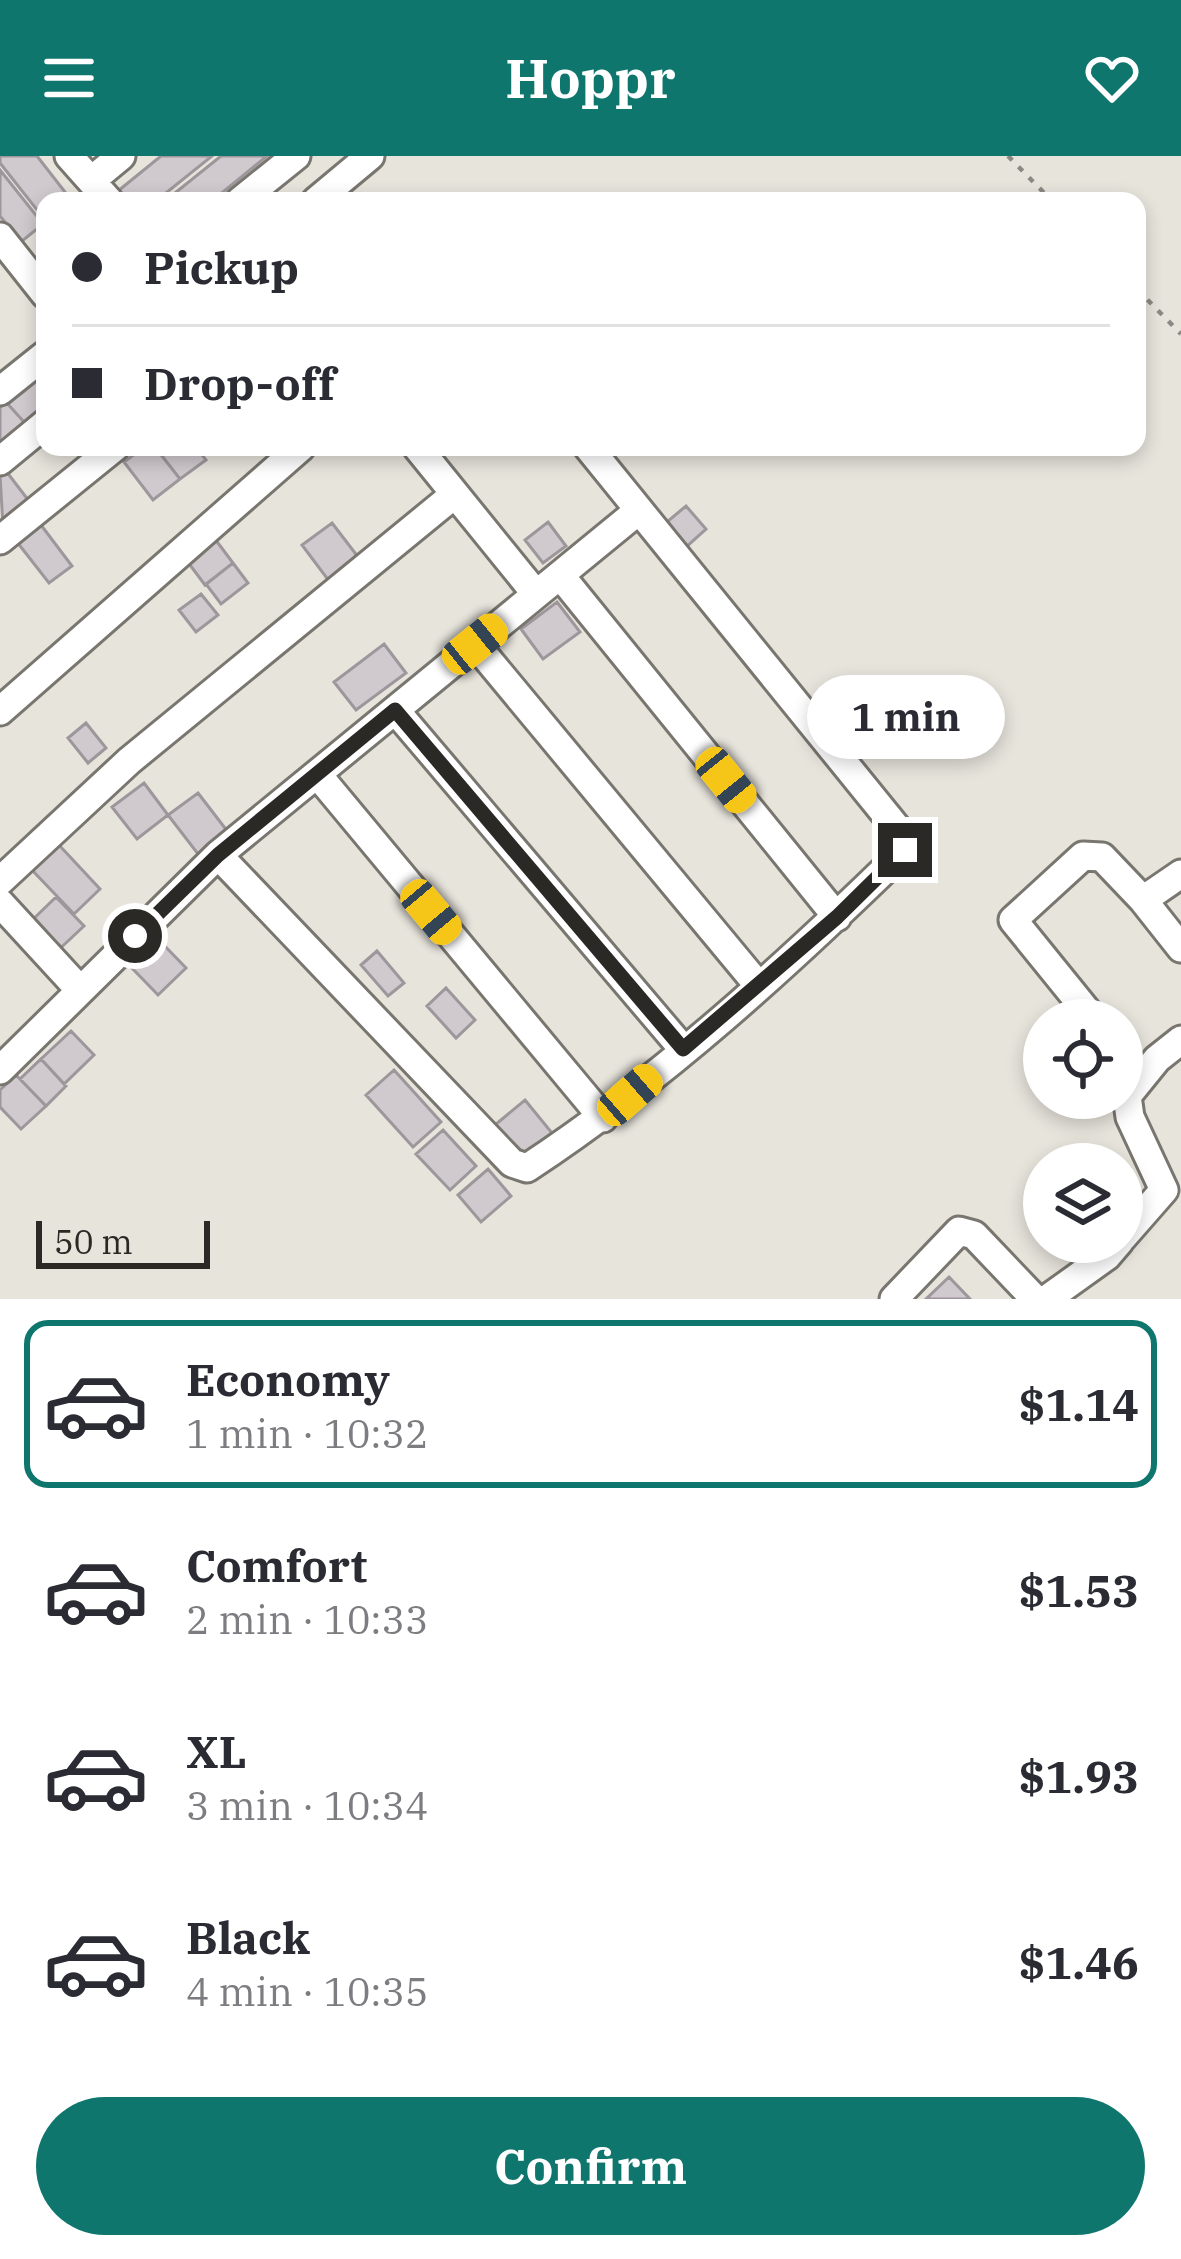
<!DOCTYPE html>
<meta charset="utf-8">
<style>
:root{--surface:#fff;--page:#f7f7f7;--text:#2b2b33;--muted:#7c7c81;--line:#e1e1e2;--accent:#0f766e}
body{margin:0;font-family:"IBM Plex Serif",serif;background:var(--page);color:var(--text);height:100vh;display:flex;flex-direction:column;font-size:45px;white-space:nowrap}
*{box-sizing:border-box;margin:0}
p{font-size:39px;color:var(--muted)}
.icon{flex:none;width:66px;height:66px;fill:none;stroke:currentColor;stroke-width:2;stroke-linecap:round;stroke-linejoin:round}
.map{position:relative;height:1143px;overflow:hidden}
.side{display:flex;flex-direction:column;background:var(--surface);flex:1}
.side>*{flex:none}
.top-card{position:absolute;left:36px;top:36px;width:1110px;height:264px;border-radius:24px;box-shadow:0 6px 18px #0003;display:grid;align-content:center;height:264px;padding:0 36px;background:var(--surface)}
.buttons{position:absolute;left:1023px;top:843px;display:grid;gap:24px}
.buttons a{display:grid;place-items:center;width:120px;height:120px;border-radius:50%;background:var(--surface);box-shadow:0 6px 18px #0003;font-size:60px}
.scale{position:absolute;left:36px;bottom:30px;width:174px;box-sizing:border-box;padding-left:12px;border:6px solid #2a2926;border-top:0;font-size:33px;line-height:42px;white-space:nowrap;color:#2a2926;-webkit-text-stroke:9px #e7e4dc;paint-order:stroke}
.end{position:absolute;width:54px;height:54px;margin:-27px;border:15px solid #2a2926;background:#fff;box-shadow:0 0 0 6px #fff}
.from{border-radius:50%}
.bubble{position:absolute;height:84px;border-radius:42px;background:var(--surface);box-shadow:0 6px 18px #0003;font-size:39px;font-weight:700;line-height:84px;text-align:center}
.car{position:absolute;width:36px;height:72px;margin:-36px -18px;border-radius:15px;box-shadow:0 0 9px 3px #0007;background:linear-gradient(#f5c518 24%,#345 0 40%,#f5c518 0 76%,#345 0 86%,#f5c518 0)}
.top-card b{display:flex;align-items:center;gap:42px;height:114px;font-size:45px}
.top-card b+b{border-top:3px solid var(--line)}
.top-card i{width:30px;height:30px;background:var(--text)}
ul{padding:21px 0 0;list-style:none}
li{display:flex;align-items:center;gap:36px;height:168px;margin:0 24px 18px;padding:0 12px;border:6px solid transparent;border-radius:24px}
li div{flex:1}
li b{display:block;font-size:45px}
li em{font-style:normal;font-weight:700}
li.selected{border-color:var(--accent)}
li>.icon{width:108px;height:108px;stroke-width:1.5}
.action{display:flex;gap:24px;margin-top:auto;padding:24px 36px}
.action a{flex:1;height:138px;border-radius:72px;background:var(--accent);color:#fff;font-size:48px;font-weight:700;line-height:138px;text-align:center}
header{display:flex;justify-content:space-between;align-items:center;height:156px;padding:0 36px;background:var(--accent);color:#fff;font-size:54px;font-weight:700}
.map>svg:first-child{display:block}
</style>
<header><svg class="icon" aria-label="menu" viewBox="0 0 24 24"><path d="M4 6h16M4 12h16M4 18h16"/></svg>Hoppr<svg class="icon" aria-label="heart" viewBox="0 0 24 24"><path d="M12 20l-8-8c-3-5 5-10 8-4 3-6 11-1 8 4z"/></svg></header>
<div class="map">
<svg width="1181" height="1143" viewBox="0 0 1181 1143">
<rect width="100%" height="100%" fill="#e7e4dc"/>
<path fill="#d0c9ce" stroke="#9d969b" stroke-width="3" d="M0,0H37L72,45H45V64L0,7Z
M161,0H212L156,45H127L118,35Z
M221,0H267L212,45H165Z
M0,14L43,68L21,86L0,60Z
M36,221L45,232V248L24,266L6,246Z
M6,246L24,266L0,286V252Z
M144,291H155L180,323L153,344L124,306Z
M155,291H196L206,304L180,323Z
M6,315L32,349L3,370L0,319Z
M686,350L706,373L676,400L655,376Z
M548,366L566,390L543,407L525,384Z
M332,367L362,406L332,429L302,389Z
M41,369L72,410L49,427L17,386Z
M215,383L233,407L205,429L187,405Z
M233,407L248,427L221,448L206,428Z
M201,438L218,459L196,476L179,454Z
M557,446L580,476L543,503L521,473Z
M384,488L406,517L356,554L334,526Z
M86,567L106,592L88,607L68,582Z
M144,627L168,659L137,683L112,651Z
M198,637L228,676L198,698L168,659Z
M59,689L100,733L74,758L32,714Z
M56,741L84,770L51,801L24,772Z
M159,784L186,812L158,839L130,810Z
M377,795L404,827L388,840L361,809Z
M446,832L475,864L456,882L427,850Z
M71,875L94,899L64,928L41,903Z
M41,903L66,930L46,950L20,923Z
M394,914L441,966L413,991L366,939Z
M16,919L46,950L21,973L0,951V934Z
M525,944L552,977L523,1002L495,969Z
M443,974L476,1010L450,1034L416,998Z
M488,1013L511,1040L481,1066L458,1039Z
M949,1121L970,1143H926Z"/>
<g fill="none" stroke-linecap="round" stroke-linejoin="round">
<g stroke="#78766f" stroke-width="33">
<path id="street" d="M69,0L109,45
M92,24L121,0
M240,45L296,0
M316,45L370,0
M0,81L45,138
M0,235L45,199
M417,291L536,438
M0,305L45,268
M0,384L115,291
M560,419L837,761
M475,488L758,829
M395,554L683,893
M0,555L301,291
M317,618L603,962
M218,699L512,1007L527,1012C664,922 788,808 905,694L900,676L588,291
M0,725L129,605L455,338
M1143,744L1181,718
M0,747L80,834
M1094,864L1013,764L1083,700L1102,701L1143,744L1181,792
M1122,898L1142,921
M0,914L218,699L638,355
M1122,1082L1164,1034L1130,961L1127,940L1157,903L1181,884
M894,1143L959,1075L974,1079L1035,1143
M1047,1143L1107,1100L1119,1086"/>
</g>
<path stroke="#8b8983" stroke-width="4.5" stroke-dasharray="6 9" stroke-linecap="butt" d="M1008,0L1052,45
M1137,133L1181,178"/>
<use href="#street" stroke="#fff" stroke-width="27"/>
</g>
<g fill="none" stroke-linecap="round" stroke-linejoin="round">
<path stroke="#2a2926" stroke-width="15" d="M135,780L218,699L395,554L683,893L837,761L905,694"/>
</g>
</svg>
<div class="buttons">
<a><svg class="icon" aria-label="locate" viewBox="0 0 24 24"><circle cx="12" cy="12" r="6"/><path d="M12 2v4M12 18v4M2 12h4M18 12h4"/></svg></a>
<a><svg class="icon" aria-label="layers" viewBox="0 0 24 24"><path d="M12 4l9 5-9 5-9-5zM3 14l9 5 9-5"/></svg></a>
</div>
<div class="scale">50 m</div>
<i class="end from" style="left:135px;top:780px"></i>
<i class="end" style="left:905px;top:694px"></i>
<div class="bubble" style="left:807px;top:519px;width:198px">1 min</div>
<i class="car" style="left:475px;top:488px;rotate:51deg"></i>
<i class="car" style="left:726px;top:624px;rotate:141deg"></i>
<i class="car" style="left:431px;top:756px;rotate:140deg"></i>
<i class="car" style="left:630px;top:939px;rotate:49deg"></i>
<div class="top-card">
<b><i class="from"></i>Pickup</b>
<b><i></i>Drop-off</b>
</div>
</div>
<section class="side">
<ul>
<li class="selected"><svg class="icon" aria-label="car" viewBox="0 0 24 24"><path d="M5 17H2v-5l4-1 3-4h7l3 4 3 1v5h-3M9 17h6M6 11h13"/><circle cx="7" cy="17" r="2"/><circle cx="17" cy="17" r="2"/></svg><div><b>Economy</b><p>1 min · 10:32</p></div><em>$1.14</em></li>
<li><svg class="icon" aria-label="car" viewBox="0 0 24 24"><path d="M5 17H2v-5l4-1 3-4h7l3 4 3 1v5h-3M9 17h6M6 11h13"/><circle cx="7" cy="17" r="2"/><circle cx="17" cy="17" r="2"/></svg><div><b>Comfort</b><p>2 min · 10:33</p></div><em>$1.53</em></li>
<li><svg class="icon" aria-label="car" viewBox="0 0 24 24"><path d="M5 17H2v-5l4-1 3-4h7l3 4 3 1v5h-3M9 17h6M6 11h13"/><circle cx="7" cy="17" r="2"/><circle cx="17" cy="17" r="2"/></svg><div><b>XL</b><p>3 min · 10:34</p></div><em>$1.93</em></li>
<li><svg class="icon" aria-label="car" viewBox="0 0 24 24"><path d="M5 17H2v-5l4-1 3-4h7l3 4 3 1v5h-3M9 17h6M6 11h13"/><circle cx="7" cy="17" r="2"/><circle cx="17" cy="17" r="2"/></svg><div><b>Black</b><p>4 min · 10:35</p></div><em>$1.46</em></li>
</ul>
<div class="action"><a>Confirm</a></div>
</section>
